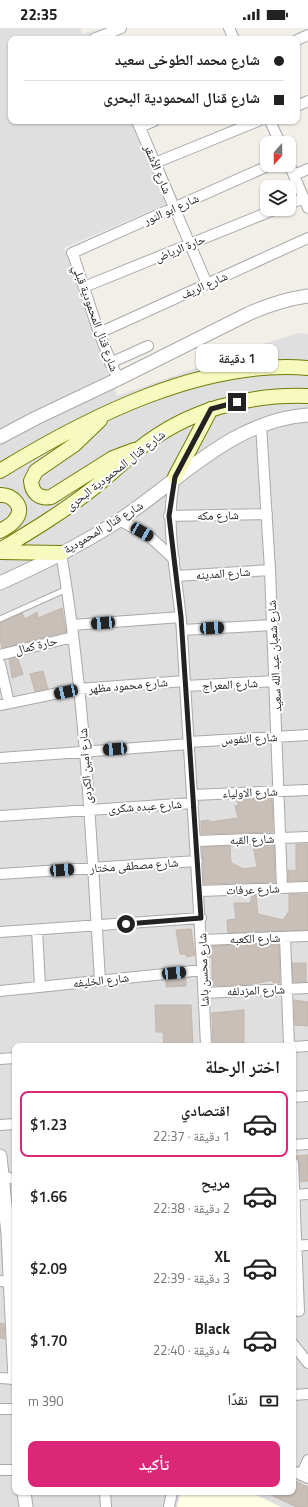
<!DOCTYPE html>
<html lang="ar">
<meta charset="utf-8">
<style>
:root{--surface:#fff;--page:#f6f6f6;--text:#222;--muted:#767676;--line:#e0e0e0;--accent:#db2777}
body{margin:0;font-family:"Titillium Web","Noto Naskh Arabic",sans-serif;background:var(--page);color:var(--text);direction:rtl;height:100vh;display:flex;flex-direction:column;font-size:15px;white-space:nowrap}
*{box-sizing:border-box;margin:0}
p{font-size:13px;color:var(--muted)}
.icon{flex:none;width:22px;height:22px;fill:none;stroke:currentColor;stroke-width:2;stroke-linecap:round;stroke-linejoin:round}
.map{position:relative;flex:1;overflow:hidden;direction:ltr}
.panel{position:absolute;left:12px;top:1015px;width:284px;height:452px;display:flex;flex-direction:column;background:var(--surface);border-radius:8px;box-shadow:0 1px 3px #0004;direction:rtl}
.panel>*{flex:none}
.guide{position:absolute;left:8px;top:8px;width:292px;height:88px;border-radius:8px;box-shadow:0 1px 3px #0004;direction:rtl;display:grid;align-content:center;height:88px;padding:0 16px;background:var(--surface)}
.needle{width:26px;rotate:200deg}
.fabs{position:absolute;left:260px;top:108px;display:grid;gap:8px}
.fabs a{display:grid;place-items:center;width:36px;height:36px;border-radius:8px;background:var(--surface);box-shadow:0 1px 3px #0004;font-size:20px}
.end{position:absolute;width:18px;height:18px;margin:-9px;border:5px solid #222;background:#fff;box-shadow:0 0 0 2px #fff}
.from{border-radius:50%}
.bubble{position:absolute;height:28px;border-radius:8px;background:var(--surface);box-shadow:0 1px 3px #0004;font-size:13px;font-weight:600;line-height:28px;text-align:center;direction:rtl}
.car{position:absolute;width:12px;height:24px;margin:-12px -6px;border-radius:5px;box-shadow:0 0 3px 1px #0007;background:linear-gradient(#222 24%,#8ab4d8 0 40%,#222 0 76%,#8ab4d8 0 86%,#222 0)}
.guide b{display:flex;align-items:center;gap:14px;height:38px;font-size:15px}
.guide b+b{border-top:1px solid var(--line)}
.guide i{width:10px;height:10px;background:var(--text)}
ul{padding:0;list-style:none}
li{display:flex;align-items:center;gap:12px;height:66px;margin:0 8px 6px;padding:0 8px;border:2px solid transparent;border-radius:8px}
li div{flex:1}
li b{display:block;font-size:15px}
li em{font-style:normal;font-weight:600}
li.selected{border-color:var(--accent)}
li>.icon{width:36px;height:36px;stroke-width:1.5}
h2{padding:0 16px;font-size:18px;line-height:48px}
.pay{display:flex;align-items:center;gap:10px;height:44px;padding:0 16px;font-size:15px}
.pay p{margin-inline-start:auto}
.primary-button{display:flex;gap:8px;margin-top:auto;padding:8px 16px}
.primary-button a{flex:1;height:46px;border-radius:8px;background:var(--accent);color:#fff;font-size:16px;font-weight:600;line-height:46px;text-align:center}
.status{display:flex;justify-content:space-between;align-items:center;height:28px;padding:0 20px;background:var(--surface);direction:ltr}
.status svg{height:11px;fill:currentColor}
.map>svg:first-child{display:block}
</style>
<div class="status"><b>22:35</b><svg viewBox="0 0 49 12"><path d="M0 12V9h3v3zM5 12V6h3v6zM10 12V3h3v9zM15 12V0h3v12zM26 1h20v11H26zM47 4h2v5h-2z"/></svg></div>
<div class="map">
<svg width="308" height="1479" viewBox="0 0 308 1479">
<rect width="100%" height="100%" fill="#f2efe9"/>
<path fill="#e0dfdf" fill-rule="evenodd" d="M0,0H80L82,6L101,1L105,11H11V93H143L178,171L64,220L117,368L266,315L299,305L308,306V1479H0ZM15,1018H293V1464H15Z"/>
<path fill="#ffffe5" d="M181,1464H250L281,1479H177Z"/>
<path fill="#c7bfb8" stroke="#c4b6ab" d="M62,580L66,604L2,620L0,610V595L22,585L25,591L37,584L38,590Z
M17,629L23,646L12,650L9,631Z
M43,643L48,661L35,663L30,646Z
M272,770L273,804L201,806V793L209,792L210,794L238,790L235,778L239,777L236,772Z
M296,816H308V853H288V842L296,843Z
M253,817H274L275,854L204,856L202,819L230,818L231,835L244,841L257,839Z
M289,866H308V902L228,905L227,892L236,891L234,875H250L252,868L256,867L258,886L283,892L289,883Z
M191,901L195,927L187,929L185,926H180L176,902Z
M279,916L280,955H273V952L254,956L212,958V930H210L208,918Z
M292,935H306V954H293Z
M186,950V958L166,959V952Z
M294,972L308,974V998L295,997Z
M155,977H191L193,1018H164L163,1004H156Z
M244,982V1018H213L212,985Z
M308,1127V1153L300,1154L299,1134L296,1128Z
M0,1295L4,1296L5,1311L0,1310Z
M293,1452L308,1459V1479H296L265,1464H293Z"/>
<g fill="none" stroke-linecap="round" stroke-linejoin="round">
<g stroke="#a9a9a9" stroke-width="7">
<path id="service" d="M0,591L67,561"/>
</g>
<g stroke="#a9a9a9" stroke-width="12">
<path id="minor" d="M229,0L234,11
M94,11L121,0
M297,12L308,7
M297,78L308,73
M137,93L207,256
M270,93L280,115
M140,99L154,93
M155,135L258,93
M289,136L308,180
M294,147L308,141
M289,176L304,170
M72,225L270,137
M74,229L99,305L118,351
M84,259L276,181
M99,305L308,210
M110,335L148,318
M261,397L270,542L282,859
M175,449C163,501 179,553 182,605C190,743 200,880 206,1018
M169,488L267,486
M119,492L149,508L174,531
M61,525C85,666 91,809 100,952
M176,548L270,542
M72,597L181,589
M182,602L272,597
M0,627L73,609
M0,636L9,675
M186,658L275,653
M0,677L78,661L185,653
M189,714L308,707
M0,730L189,716
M193,767L308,762
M0,788L193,775
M196,813L308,809
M0,846L197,833
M199,863L308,859
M37,902L40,958
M0,904L201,890
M285,909L289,1018
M202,912L308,908
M0,963L203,942
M204,965L308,960
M293,1019L308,1018
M0,1031L15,1030
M293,1069L308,1068
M0,1097L15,1096
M293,1117L308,1116
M293,1135L299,1283
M0,1148L15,1151
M294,1167L308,1166
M293,1218L308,1217
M0,1253L15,1255
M293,1316L308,1335
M0,1350L15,1351
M293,1367L308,1366
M0,1381H15
M0,1442H15
M293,1443L308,1450
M301,1447L308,1432
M105,1464L106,1479
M169,1479L172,1464"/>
</g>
<g stroke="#a9a9a9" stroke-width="15">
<path id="tertiary" d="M0,409L36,390L118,351L248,286C268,277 287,271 308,268
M0,555C40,537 81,517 118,493C178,454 232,392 308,387
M0,1128L8,1206L15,1351
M24,1464L26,1479"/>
</g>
<g stroke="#707d05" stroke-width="16">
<path id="secondary" d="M100,392L74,417L36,443L31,453C32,465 39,471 51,469L113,430L134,422
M0,443C88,389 202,331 308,340
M175,449L211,381
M0,467C13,466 26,480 15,492C12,497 5,500 0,503
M0,522C33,502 66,482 96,458C111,446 125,432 140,420C188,382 247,366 308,368
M0,524L61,525"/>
</g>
<use href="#service" stroke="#fff" stroke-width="5"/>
<use href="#minor" stroke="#fff" stroke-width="10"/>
<use href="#tertiary" stroke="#fff" stroke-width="13"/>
<use href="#secondary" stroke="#f7fabf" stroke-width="14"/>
</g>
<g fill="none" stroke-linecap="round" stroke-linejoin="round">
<path stroke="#222" stroke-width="5" d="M126,896L201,890L181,589L169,488L175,449L211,381L237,374"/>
</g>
<g text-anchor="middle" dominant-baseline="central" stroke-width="4" stroke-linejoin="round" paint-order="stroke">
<g font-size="12" fill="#222" stroke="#fff">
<text transform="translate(158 141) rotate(67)">شارع الأشقر</text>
<text transform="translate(171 181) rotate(-24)">شارع ابو النور</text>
<text transform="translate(180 220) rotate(-22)">حارة الرياض</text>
<text transform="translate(204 257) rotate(-24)">شارع الريف</text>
<text transform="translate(96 290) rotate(70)">شارع قنال المحمودية قبلي</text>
<text transform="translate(115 442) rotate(-38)">شارع قنال المحمودية البحرى</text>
<text transform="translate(218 487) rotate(-1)">شارع مكه</text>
<text transform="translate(103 499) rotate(-31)">شارع قنال المحمودية</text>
<text transform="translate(223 545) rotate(-4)">شارع المدينه</text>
<text transform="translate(36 617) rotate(-14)">حارة كمال</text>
<text transform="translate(274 628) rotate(-93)">شارع شعبان عبد الله سعيد</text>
<text transform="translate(230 656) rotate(-3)">شارع المعراج</text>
<text transform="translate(128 657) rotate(-5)">شارع محمود مظهر</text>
<text transform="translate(249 710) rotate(-3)">شارع النفوس</text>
<text transform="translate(85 738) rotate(-94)">شارع امين الكردى</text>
<text transform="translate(250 764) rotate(-2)">شارع الاولياء</text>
<text transform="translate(145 778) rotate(-4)">شارع عبده شكرى</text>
<text transform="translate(252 811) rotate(-2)">شارع القبه</text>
<text transform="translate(134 837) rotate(-4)">شارع مصطفى مختار</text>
<text transform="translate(253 861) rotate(-2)">شارع عرفات</text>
<text transform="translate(255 910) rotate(-2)">شارع الكعبه</text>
<text transform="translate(203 942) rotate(-92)">شارع محسن باشا</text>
<text transform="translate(101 952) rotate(-6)">شارع الخليفه</text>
<text transform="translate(256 962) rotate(-2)">شارع المزدلفه</text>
</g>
</g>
</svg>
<div class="fabs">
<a><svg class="needle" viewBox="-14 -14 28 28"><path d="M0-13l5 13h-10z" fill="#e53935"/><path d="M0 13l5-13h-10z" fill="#767676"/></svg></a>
<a><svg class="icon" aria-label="layers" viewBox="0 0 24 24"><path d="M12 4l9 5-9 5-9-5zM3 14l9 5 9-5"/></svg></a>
</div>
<i class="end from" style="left:126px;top:896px"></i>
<i class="end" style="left:237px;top:374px"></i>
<div class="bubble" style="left:196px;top:316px;width:82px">1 دقيقة</div>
<i class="car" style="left:142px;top:504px;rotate:120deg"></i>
<i class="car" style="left:103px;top:595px;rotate:266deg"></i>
<i class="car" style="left:212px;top:600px;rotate:87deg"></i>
<i class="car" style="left:66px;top:664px;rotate:258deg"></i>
<i class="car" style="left:115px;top:721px;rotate:266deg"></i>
<i class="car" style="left:62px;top:842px;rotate:86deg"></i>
<i class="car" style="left:174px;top:945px;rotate:85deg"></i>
<div class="guide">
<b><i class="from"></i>شارع محمد الطوخى سعيد</b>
<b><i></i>شارع قنال المحمودية البحرى</b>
</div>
<section class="panel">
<h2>اختر الرحلة</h2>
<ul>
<li class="selected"><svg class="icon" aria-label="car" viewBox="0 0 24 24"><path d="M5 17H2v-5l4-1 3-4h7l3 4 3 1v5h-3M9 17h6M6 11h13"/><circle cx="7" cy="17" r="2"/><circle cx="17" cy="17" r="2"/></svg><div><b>اقتصادي</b><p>1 دقيقة · 22:37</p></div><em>$1.23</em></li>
<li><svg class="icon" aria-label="car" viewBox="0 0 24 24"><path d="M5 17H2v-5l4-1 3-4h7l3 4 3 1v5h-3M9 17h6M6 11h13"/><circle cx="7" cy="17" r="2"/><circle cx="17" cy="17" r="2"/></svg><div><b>مريح</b><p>2 دقيقة · 22:38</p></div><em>$1.66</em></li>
<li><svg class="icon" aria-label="car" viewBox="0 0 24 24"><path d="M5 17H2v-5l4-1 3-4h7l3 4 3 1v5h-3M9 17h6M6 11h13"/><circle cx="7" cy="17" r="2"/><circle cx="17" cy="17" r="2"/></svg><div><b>XL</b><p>3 دقيقة · 22:39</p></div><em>$2.09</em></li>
<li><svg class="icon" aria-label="car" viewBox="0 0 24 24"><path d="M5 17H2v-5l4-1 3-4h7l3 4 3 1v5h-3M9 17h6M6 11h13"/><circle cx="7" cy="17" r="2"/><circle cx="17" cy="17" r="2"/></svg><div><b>Black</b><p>4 دقيقة · 22:40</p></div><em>$1.70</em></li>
</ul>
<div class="pay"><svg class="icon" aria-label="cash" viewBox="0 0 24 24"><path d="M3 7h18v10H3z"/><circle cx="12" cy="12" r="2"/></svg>نقدًا<p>390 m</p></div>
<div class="primary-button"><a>تأكيد</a></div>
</section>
</div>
